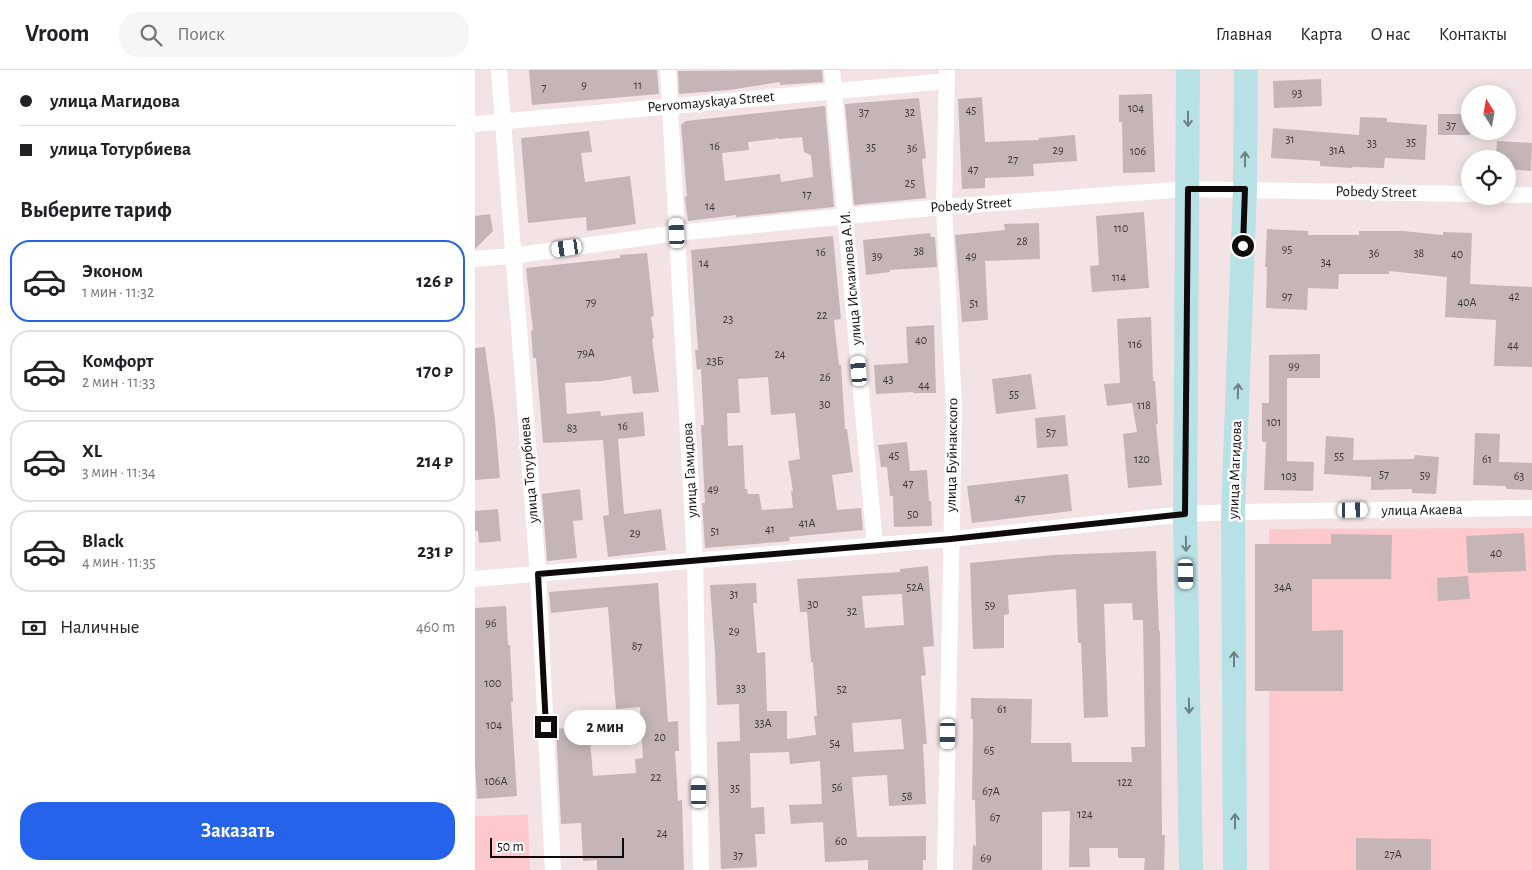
<!DOCTYPE html>
<html lang="ru">
<meta charset="utf-8">
<style>
:root{--surface:#fff;--page:#f6f6f6;--text:#202124;--muted:#757577;--line:#e0e0e0;--accent:#2563eb}
body{margin:0;font-family:"Alegreya Sans",sans-serif;background:var(--page);color:var(--text);height:100vh;display:flex;flex-direction:column;font-size:19px;white-space:nowrap}
*{box-sizing:border-box;margin:0}
p{font-size:16px;color:var(--muted)}
.icon{flex:none;width:28px;height:28px;fill:none;stroke:currentColor;stroke-width:2;stroke-linecap:round;stroke-linejoin:round}
.map{position:relative;flex:1;overflow:hidden}
.drawer{display:flex;flex-direction:column;background:var(--surface);width:475px}
.drawer>*{flex:none}
.guide{display:grid;align-content:center;height:110px;padding:0 20px;background:var(--surface)}
.needle{width:32px;rotate:349deg}
.buttons{position:absolute;left:986px;top:15px;display:grid;gap:10px}
.buttons a{display:grid;place-items:center;width:55px;height:55px;border-radius:50%;background:var(--surface);box-shadow:0 2px 12px #0003;font-size:25px}
.scale{position:absolute;left:15px;bottom:12px;width:134px;box-sizing:border-box;padding-left:5px;border:2px solid #100b0b;border-top:0;font-size:14px;line-height:18px;white-space:nowrap;color:#100b0b;-webkit-text-stroke:4px #fff;paint-order:stroke}
.end{position:absolute;width:22px;height:22px;margin:-11px;border:6px solid #100b0b;background:#fff;box-shadow:0 0 0 2px #fff}
.from{border-radius:50%}
.bubble{position:absolute;height:35px;border-radius:18px;background:var(--surface);box-shadow:0 2px 12px #0003;font-size:16px;font-weight:600;line-height:35px;text-align:center}
.car{position:absolute;width:15px;height:30px;margin:-15px -8px;border-radius:6px;box-shadow:0 0 4px 1px #0007;background:linear-gradient(#fff 24%,#345 0 40%,#fff 0 76%,#345 0 86%,#fff 0)}
.guide b{display:flex;align-items:center;gap:18px;height:48px;font-size:19px}
.guide b+b{border-top:1px solid var(--line)}
.guide i{width:12px;height:12px;background:var(--text)}
ul{padding:0;list-style:none}
li{display:flex;align-items:center;gap:15px;height:82px;margin:0 10px 8px;padding:0 10px;border:2px solid var(--line);border-radius:20px}
li div{flex:1}
li b{display:block;font-size:19px}
li em{font-style:normal;font-weight:600}
li.selected{border-color:var(--accent)}
li>.icon{width:45px;height:45px;stroke-width:1.5}
h2{padding:0 20px;font-size:22px;line-height:60px}
.pay{display:flex;align-items:center;gap:12px;height:55px;padding:0 20px;font-size:19px}
.pay p{margin-inline-start:auto}
.primary-button{display:flex;gap:10px;margin-top:auto;padding:10px 20px}
.primary-button a{flex:1;height:58px;border-radius:20px;background:var(--accent);color:#fff;font-size:20px;font-weight:600;line-height:58px;text-align:center}
header{display:flex;align-items:center;gap:30px;box-sizing:border-box;height:70px;padding:0 25px;background:var(--surface);border-bottom:1px solid var(--line)}
header strong{font-size:24px}
nav{display:flex;gap:28px;margin-inline-start:auto;font-size:18px}
.search{width:350px;height:45px;background:var(--page);display:flex;align-items:center;gap:12px;box-sizing:border-box;padding:0 18px;border-radius:20px;color:var(--muted);font-size:19px}
main{display:flex;flex:1;min-height:0}
.map>svg:first-child{display:block}
</style>
<header>
<strong>Vroom</strong>
<div class="search"><svg class="icon" aria-label="search" viewBox="0 0 24 24"><circle cx="10" cy="10" r="6"/><path d="M15 15l6 6"/></svg>Поиск</div>
<nav><a>Главная</a><a>Карта</a><a>О нас</a><a>Контакты</a></nav>
</header>
<main>
<section class="drawer">
<div class="guide">
<b><i class="from"></i>улица Магидова</b>
<b><i></i>улица Тотурбиева</b>
</div>
<h2>Выберите тариф</h2>
<ul>
<li class="selected"><svg class="icon" aria-label="car" viewBox="0 0 24 24"><path d="M5 17H2v-5l4-1 3-4h7l3 4 3 1v5h-3M9 17h6M6 11h13"/><circle cx="7" cy="17" r="2"/><circle cx="17" cy="17" r="2"/></svg><div><b>Эконом</b><p>1 мин · 11:32</p></div><em>126 ₽</em></li>
<li><svg class="icon" aria-label="car" viewBox="0 0 24 24"><path d="M5 17H2v-5l4-1 3-4h7l3 4 3 1v5h-3M9 17h6M6 11h13"/><circle cx="7" cy="17" r="2"/><circle cx="17" cy="17" r="2"/></svg><div><b>Комфорт</b><p>2 мин · 11:33</p></div><em>170 ₽</em></li>
<li><svg class="icon" aria-label="car" viewBox="0 0 24 24"><path d="M5 17H2v-5l4-1 3-4h7l3 4 3 1v5h-3M9 17h6M6 11h13"/><circle cx="7" cy="17" r="2"/><circle cx="17" cy="17" r="2"/></svg><div><b>XL</b><p>3 мин · 11:34</p></div><em>214 ₽</em></li>
<li><svg class="icon" aria-label="car" viewBox="0 0 24 24"><path d="M5 17H2v-5l4-1 3-4h7l3 4 3 1v5h-3M9 17h6M6 11h13"/><circle cx="7" cy="17" r="2"/><circle cx="17" cy="17" r="2"/></svg><div><b>Black</b><p>4 мин · 11:35</p></div><em>231 ₽</em></li>
</ul>
<div class="pay"><svg class="icon" aria-label="cash" viewBox="0 0 24 24"><path d="M3 7h18v10H3z"/><circle cx="12" cy="12" r="2"/></svg>Наличные<p>460 m</p></div>
<div class="primary-button"><a>Заказать</a></div>
</section>
<div class="map">
<svg width="1057" height="800" viewBox="0 0 1057 800">
<rect width="100%" height="100%" fill="#f3e3e4"/>
<path fill="#fec9cd" d="M1057,458V800H794V459Z
M53,745L55,800H0V746Z"/>
<path fill="#c5b5b6" fill-rule="evenodd" d="M54,0H182L184,24L57,35Z
M347,0L348,12L305,15V12L254,20L204,24L203,1Z
M846,9L847,36L799,38L798,11Z
M677,24L680,102L648,103L647,52H644V25Z
M507,27L510,72L564,70V68L600,65L602,91L558,94L559,106L510,108V118L487,119L483,29Z
M444,28L451,88L447,89L451,128L379,135L370,34Z
M350,36L359,137L261,147V145L213,151L210,130V127L212,126L206,55L211,51ZM300,67L304,69L327,67L329,82L336,85L338,107L306,112L305,104L250,111L247,83L274,80L273,72L301,69Z
M963,44H995V65H963Z
M885,47L912,48V52L952,55L950,90L910,88L909,98L877,97V98L845,96V91L796,88L798,58L884,65Z
M114,61L117,82L106,83L110,112L155,106L161,154L112,161L111,147L53,153L46,68Z
M1022,71L1057,73L1056,101L1032,99V89H1021Z
M669,142L674,218L617,222L615,196L624,195L621,146Z
M15,144L18,161L0,179V146Z
M564,153L565,189L510,191L513,250L487,252L480,165L530,160L529,154Z
M792,159L833,161V165H884V161H928L968,165V162L997,163L995,214L1057,217V297L1019,296L1021,250L970,247L972,207L914,201V204H864L863,219L833,218L832,240L791,238L792,197H790Z
M455,163L456,167H460L462,197L415,200V202L391,205L388,170Z
M358,166L366,249L359,250L364,295H366L370,359H372L378,402L357,405L362,440L386,438L388,460L314,467L315,471L230,478L227,433H230L226,355H229L226,299L222,300L220,280H223L216,180ZM293,307L296,345L320,343L325,389L313,391L318,421H316L318,438L287,440L284,424H273L272,419H270L268,375L253,376L252,343H265L263,309Z
M172,183L179,246L176,247L179,268L177,269L184,322L158,324L156,306L127,311L90,313L92,344L125,341L126,346L168,342L170,366L143,369L149,444L186,439L191,480L133,487L128,446L134,445L128,370L68,373L61,288H58L56,261L58,260L51,198L145,188V185Z
M676,247L678,311H680L683,354H681L687,415L653,418L648,364L662,362L657,333L632,336L629,314L645,313L642,249Z
M459,255L461,323H438V322L401,324L399,295L433,293L431,257Z
M10,277L20,350L25,408L0,410V278Z
M845,284V308H812V391L839,392L838,421L789,420L791,372H787V333H794V285Z
M556,304L561,339L521,344L517,309Z
M590,345L593,376L562,378L560,348Z
M1000,363L1025,364L1024,392L1057,393V420L1031,419V416L998,415Z
M851,366L879,368L878,390L939,389L940,385L964,387L961,424L937,423V419L896,420V407L849,404Z
M432,372L435,401L452,400L454,431H456L457,456L419,457L418,426H415L412,397H406L403,375Z
M593,404L597,441L497,453L492,416Z
M105,419L108,450L98,451L102,488L72,491L67,424Z
M23,439L26,471L4,473L3,461H0V441Z
M1049,463L1051,501L993,503L991,466Z
M856,464L917,465L916,509H837V561L868,560V621H780V474H856Z
M681,481L684,561H685L687,765H690L689,800H669L670,788H643V778H614L615,797H594L595,741L567,742V800H497L498,775L501,776L500,730H497L498,649H496V628L557,629L556,673H596L597,692H657L656,677H670L668,550H658L657,533L629,534L633,647L609,648L606,573H603L601,519L533,525L534,544L529,545V578L498,579L495,493L578,485Z
M453,496L459,576L448,577L451,605L446,606L452,674H448L451,734L414,736L412,705L377,707L382,767L451,766V790H448V800H393V790L350,792L348,752L316,754L314,735L347,734L345,691L315,694L314,682L275,683L276,738L289,737L290,764H280L282,797L246,799L242,672L265,671L264,634L242,635L240,584L235,515L281,513L282,533H278L282,583L290,582L292,641H312V669L341,665L339,646H342L338,592H336L332,542H325L322,509L425,502V499ZM427,524L429,555L390,558L387,526ZM426,649L429,679L379,682L377,653Z
M993,506L995,529L963,531L962,508Z
M183,513L193,652L203,651L204,681H200L203,731L207,730L209,800H122V790L108,791L106,753L86,754L81,659L114,656L118,706L161,703L160,689L168,688L165,637L141,639L133,537L76,543L74,522Z
M31,536L33,575H35L38,632H36L42,726L2,729L0,695V538Z
M881,768L956,769V800H881Z"/>
<g fill="none" stroke-linecap="round" stroke-linejoin="round">
<path stroke="#fff" stroke-width="16" d="M24,0L63,504L78,800
M193,0L220,492L226,800
M357,0L400,476
M0,54L472,11
M1032,125H1057
M0,189L37,186L202,163L371,146L469,137L713,119L995,124
M0,509L476,469L710,444L758,442L1057,438
M470,800L479,339L469,137L472,0"/>
<path stroke="#b8e1e6" stroke-width="24" d="M713,0L710,444L716,800
M760,800L758,442L770,119L771,0"/>
</g>
<defs><path id="oneway-shaft" d="M-6 0H5M1.5-3L5.5 0L1.5 3" fill="none" stroke-width="1.6" stroke-linecap="round" stroke-linejoin="round" transform="scale(1.25)"/></defs>
<g stroke="#6c8183">
<use href="#oneway-shaft" transform="translate(713 49) rotate(90)"/>
<use href="#oneway-shaft" transform="translate(770 89) rotate(-90)"/>
<use href="#oneway-shaft" transform="translate(763 321) rotate(-88)"/>
<use href="#oneway-shaft" transform="translate(711 474) rotate(89)"/>
<use href="#oneway-shaft" transform="translate(759 589) rotate(-90)"/>
<use href="#oneway-shaft" transform="translate(714 636) rotate(89)"/>
<use href="#oneway-shaft" transform="translate(760 751) rotate(-90)"/>
</g>
<g fill="none" stroke-linecap="round" stroke-linejoin="round">
<path stroke="#100b0b" stroke-width="6" d="M71,657L63,504L476,469L710,444L713,119H770L768,176"/>
</g>
<g text-anchor="middle" dominant-baseline="central" stroke-width="5" stroke-linejoin="round" paint-order="stroke">
<g font-size="12" fill="#3d3636">
<text x="109" y="15">9</text>
<text x="163" y="15">11</text>
<text x="69" y="17">7</text>
<text x="822" y="23">93</text>
<text x="661" y="38">104</text>
<text x="496" y="40">45</text>
<text x="389" y="42">37</text>
<text x="435" y="42">32</text>
<text x="976" y="55">37</text>
<text x="815" y="69">31</text>
<text x="936" y="72">35</text>
<text x="897" y="73">33</text>
<text x="240" y="76">16</text>
<text x="396" y="77">35</text>
<text x="437" y="78">36</text>
<text x="583" y="80">29</text>
<text x="862" y="80">31А</text>
<text x="663" y="81">106</text>
<text x="538" y="89">27</text>
<text x="498" y="99">47</text>
<text x="435" y="113">25</text>
<text x="332" y="124">17</text>
<text x="235" y="136">14</text>
<text x="646" y="158">110</text>
<text x="547" y="171">28</text>
<text x="812" y="179">95</text>
<text x="444" y="181">38</text>
<text x="346" y="182">16</text>
<text x="899" y="183">36</text>
<text x="944" y="183">38</text>
<text x="982" y="184">40</text>
<text x="402" y="186">39</text>
<text x="496" y="186">49</text>
<text x="851" y="192">34</text>
<text x="229" y="193">14</text>
<text x="644" y="207">114</text>
<text x="812" y="226">97</text>
<text x="1039" y="226">42</text>
<text x="116" y="232">79</text>
<text x="992" y="232">40А</text>
<text x="499" y="233">51</text>
<text x="347" y="245">22</text>
<text x="253" y="249">23</text>
<text x="446" y="270">40</text>
<text x="660" y="274">116</text>
<text x="1038" y="275">44</text>
<text x="111" y="283">79А</text>
<text x="305" y="284">24</text>
<text x="240" y="291">23Б</text>
<text x="819" y="296">99</text>
<text x="350" y="307">26</text>
<text x="413" y="309">43</text>
<text x="449" y="315">44</text>
<text x="539" y="324">55</text>
<text x="350" y="334">30</text>
<text x="669" y="335">118</text>
<text x="799" y="352">101</text>
<text x="148" y="356">16</text>
<text x="97" y="358">83</text>
<text x="576" y="362">57</text>
<text x="419" y="385">45</text>
<text x="864" y="386">55</text>
<text x="667" y="389">120</text>
<text x="1012" y="389">61</text>
<text x="909" y="404">57</text>
<text x="950" y="405">59</text>
<text x="814" y="406">103</text>
<text x="1044" y="406">63</text>
<text x="433" y="413">47</text>
<text x="238" y="419">49</text>
<text x="545" y="428">47</text>
<text x="438" y="444">50</text>
<text x="332" y="453">41А</text>
<text x="295" y="459">41</text>
<text x="240" y="461">51</text>
<text x="160" y="463">29</text>
<text x="1021" y="483">40</text>
<text x="440" y="517">52А</text>
<text x="808" y="517">34А</text>
<text x="259" y="524">31</text>
<text x="338" y="534">30</text>
<text x="515" y="535">59</text>
<text x="377" y="541">32</text>
<text x="16" y="553">96</text>
<text x="259" y="561">29</text>
<text x="162" y="576">87</text>
<text x="18" y="613">100</text>
<text x="266" y="618">33</text>
<text x="367" y="619">52</text>
<text x="527" y="639">61</text>
<text x="288" y="653">33А</text>
<text x="19" y="655">104</text>
<text x="185" y="667">20</text>
<text x="360" y="673">54</text>
<text x="514" y="680">65</text>
<text x="181" y="707">22</text>
<text x="21" y="711">106А</text>
<text x="650" y="712">122</text>
<text x="362" y="717">56</text>
<text x="260" y="718">35</text>
<text x="516" y="721">67А</text>
<text x="432" y="726">58</text>
<text x="610" y="744">124</text>
<text x="520" y="747">67</text>
<text x="187" y="763">24</text>
<text x="366" y="771">60</text>
<text x="918" y="784">27А</text>
<text x="263" y="785">37</text>
<text x="511" y="788">69</text>
</g>
<g font-size="15" fill="#100b0b" stroke="#fff">
<text transform="translate(236 32) rotate(-5)">Pervomayskaya Street</text>
<text transform="translate(901 122) rotate(1)">Pobedy Street</text>
<text transform="translate(496 135) rotate(-4)">Pobedy Street</text>
<text transform="translate(376 208) rotate(-95)">улица Исмаилова А.И.</text>
<text transform="translate(477 385) rotate(-89)">улица Буйнакского</text>
<text transform="translate(54 400) rotate(-95)">улица Тотурбиева</text>
<text transform="translate(215 400) rotate(-93)">улица Гамидова</text>
<text transform="translate(760 400) rotate(-88)">улица Магидова</text>
<text transform="translate(947 440) rotate(-1)">улица Акаева</text>
</g>
</g>
</svg>
<div class="buttons">
<a><svg class="needle" viewBox="-14 -14 28 28"><path d="M0-13l5 13h-10z" fill="#e53935"/><path d="M0 13l5-13h-10z" fill="#757577"/></svg></a>
<a><svg class="icon" aria-label="locate" viewBox="0 0 24 24"><circle cx="12" cy="12" r="6"/><path d="M12 2v4M12 18v4M2 12h4M18 12h4"/></svg></a>
</div>
<div class="scale">50 m</div>
<i class="end from" style="left:768px;top:176px"></i>
<i class="end" style="left:71px;top:657px"></i>
<div class="bubble" style="left:89px;top:640px;width:82px">2 мин</div>
<i class="car" style="left:202px;top:163px;rotate:357deg"></i>
<i class="car" style="left:92px;top:178px;rotate:262deg"></i>
<i class="car" style="left:384px;top:301px;rotate:355deg"></i>
<i class="car" style="left:878px;top:440px;rotate:89deg"></i>
<i class="car" style="left:711px;top:504px;rotate:179deg"></i>
<i class="car" style="left:473px;top:664px;rotate:181deg"></i>
<i class="car" style="left:224px;top:723px;rotate:359deg"></i>
</div>
</main>
